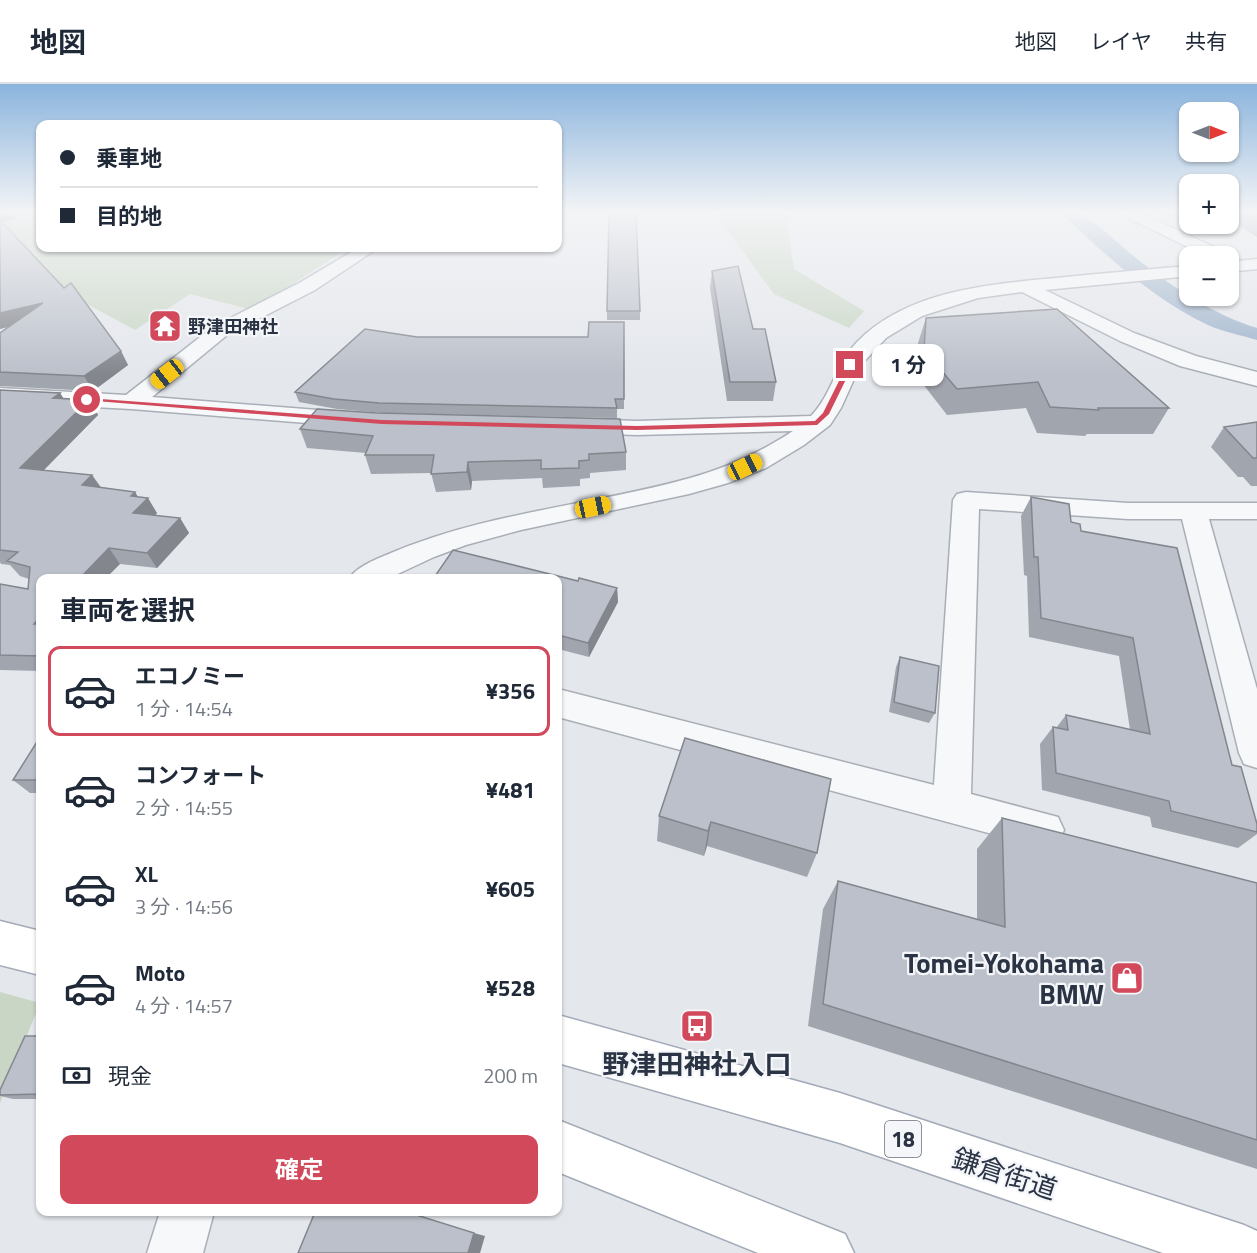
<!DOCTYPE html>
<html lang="ja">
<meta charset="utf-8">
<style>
:root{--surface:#fff;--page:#f2f2f3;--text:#1f2937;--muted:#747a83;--line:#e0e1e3;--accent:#d1495b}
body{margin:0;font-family:"Titillium Web","Noto Sans JP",sans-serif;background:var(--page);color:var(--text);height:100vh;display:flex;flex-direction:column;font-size:22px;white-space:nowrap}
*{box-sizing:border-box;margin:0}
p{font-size:20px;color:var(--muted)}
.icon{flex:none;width:33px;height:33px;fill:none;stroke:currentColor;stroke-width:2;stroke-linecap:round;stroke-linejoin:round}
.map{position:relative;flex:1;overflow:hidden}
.side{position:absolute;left:36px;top:490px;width:526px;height:642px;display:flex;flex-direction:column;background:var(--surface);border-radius:12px;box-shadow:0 2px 4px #0004}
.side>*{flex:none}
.hud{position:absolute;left:36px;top:36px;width:526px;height:132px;border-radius:12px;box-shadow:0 2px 4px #0004;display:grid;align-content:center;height:132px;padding:0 24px;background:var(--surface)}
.needle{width:39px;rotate:90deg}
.buttons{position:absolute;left:1179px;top:18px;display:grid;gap:12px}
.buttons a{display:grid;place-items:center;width:60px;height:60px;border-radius:12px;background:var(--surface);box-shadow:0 2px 4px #0004;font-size:30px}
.end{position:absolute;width:27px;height:27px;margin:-14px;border:8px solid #d1495b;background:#fff;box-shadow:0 0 0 3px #fff}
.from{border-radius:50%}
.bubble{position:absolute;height:42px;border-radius:12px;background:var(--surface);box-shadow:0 2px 4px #0004;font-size:20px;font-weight:700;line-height:42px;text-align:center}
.car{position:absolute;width:18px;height:36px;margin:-18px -9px;border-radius:8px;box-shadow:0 0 4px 2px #0007;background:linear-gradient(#f5c518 24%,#345 0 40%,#f5c518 0 76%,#345 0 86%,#f5c518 0)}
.hud b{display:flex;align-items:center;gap:21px;height:57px;font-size:22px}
.hud b+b{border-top:2px solid var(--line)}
.hud i{width:15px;height:15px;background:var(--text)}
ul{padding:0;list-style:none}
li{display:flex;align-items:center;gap:18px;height:90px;margin:0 12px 9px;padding:0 12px;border:3px solid transparent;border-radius:12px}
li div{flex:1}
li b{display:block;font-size:22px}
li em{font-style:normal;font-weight:700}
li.selected{border-color:var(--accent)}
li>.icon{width:54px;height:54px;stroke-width:1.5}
h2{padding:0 24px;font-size:27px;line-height:72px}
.pay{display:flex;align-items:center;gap:15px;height:66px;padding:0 24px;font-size:22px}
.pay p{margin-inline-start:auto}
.cta{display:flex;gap:12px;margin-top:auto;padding:12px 24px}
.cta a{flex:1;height:69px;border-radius:12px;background:var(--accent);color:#fff;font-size:24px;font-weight:700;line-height:69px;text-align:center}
header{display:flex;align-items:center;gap:36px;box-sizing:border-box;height:84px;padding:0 30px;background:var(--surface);border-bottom:2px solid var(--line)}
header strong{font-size:28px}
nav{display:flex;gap:33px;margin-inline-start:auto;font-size:21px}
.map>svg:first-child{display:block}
</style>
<header>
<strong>地図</strong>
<nav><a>地図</a><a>レイヤ</a><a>共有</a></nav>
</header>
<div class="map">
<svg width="1257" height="1169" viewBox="0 0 1257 1169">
<rect width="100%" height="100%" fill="#e4e7ec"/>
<path fill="#c9d6c5" d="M0,127H40V164H348L253,226L190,210L135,246L50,200L0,147Z
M713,127H785L794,185L864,227L849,244L774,210Z
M0,908L40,919L0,1019Z"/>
<path fill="#9fb4cc" d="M1056,127C1062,127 1069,126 1074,128C1097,136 1121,163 1141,178C1176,205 1214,231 1257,244V256C1241,251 1223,248 1208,241C1153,215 1108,173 1064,132Z"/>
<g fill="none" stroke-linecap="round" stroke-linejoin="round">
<g stroke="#a9aeb7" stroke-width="3">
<path id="minor" d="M1114,127H1136L1225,168L1228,172H1206Z
M358,164H378L315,206L227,251L152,313L356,329L364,331L368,336L364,341L356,343L131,325L0,318V304L126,311L213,243L301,198Z
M1257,175V185L1228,188V178Z
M1190,182V192L1045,206L1134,249L1196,272L1257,288V302L1180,282L1120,257L1022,208L978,214L922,232L886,254L860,282L841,324L830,341L804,361L766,384L728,399L689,410L521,446L466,461L434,473L387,495H349C357,482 377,475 391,469C487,428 590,422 690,394C727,384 761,368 793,347L637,351L576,349L568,347L564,342L568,337L576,335L637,337L811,332C831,312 836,280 857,258C910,204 995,200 1066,193C1107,189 1148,185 1190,182Z
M966,408L1128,419H1257V435H1209L1257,605V684L1244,680L1239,669L1182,435H1128L979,425L971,710L1058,733L1064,746L1058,759L1044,764L558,633V605L934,701L953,416L957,410Z
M160,1128H214L203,1169H147Z"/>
</g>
<g stroke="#a3abb8" stroke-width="3">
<path id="major" d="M0,837L40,847V891L0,881Z
M558,931L840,1009L1244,1141L1257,1147V1169H1163L840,1059L558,979Z
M558,1036L845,1150L854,1169H758L558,1088Z"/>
</g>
<use href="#minor" fill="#f7f8fa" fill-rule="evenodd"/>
<use href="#major" fill="#fff" fill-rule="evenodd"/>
</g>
<path fill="#a1a5ae" d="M0,127L16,135L2,138L121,267L128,281L93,307L0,302V249L9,242L0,245Z
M1148,127H1190V137L1185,135Z
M1228,127H1257V153L1232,137Z
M712,187L753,245L776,298L773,317H727L710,204Z
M607,227H640V236H607Z
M926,234L1169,324L1153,350H1087L1085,352L1037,349L1026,324L947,331L916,291L918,259Z
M624,238V325H617V334L382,329L337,325L299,318L295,308L417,253H588Z
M0,306L60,309L64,315L89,316L98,331L44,386L92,391L101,403L135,408L138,413L157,429L155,432L180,434L189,449L157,484L120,480L40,495V587L0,586V500L28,505L29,495L20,492L10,481L1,480L0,478Z
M1257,338V402H1251L1243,393H1238L1211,363L1224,343Z
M300,345L626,368V386L590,389V394L580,395V402L543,404L542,394L472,397L471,406L436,408L431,389L371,390L365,371L366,369L307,364Z
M1031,413L1071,438L1081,447L1232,681L1257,740V750L1238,764L1152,743L1150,733L1042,706L1040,660L1053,643L1056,644L1066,631L1130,646L1119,572L1029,553L1027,492L1024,491L1021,432Z
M558,495L578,497L617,504L618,518L589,573L558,565Z
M900,573L935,629L929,639L889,628L896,583Z
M40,653V709H30L13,696Z
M685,654L817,769L807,793L707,762L704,772L657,757L659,732Z
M1002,734L1257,799V1085L808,942L823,825L838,797L977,836V765Z
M40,952V1015H13L0,1012V1006Z"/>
<path fill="#83868d" d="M0,127H11L16,135L0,139Z
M1228,127H1237L1232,137H1228Z
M43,219L51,233L0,245V229Z
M121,267L128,281L93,307L84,292Z
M60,309L69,324L53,314Z
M89,316L98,331L31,399L20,384Z
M468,378L472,397L471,406L467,388Z
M92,391L102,406L82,401Z
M135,408L142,420L148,414L157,429L143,445L133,429L131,412Z
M180,434L189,449L157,484L147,469Z
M109,464L120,480L105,495H79Z
M617,504L618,518L589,573L588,559Z
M40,533V547L34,540Z
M711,738L707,762L704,772L708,747Z
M474,1149L485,1152L480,1169H468Z"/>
<path fill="#bbc0ca" stroke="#83868d" stroke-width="1.5" d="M1245,127H1257V135Z
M609,129H636L640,227H607Z
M0,136L64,204L71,199L121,267L84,292L0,288V249L43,219L0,229Z
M738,182L753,245H765L776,298H730L712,187Z
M1057,225L1169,324H1098L1099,326L1050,323L1038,298L957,305L924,266L926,234Z
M589,238H624V315H615L617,324L379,319L334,315L295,308L365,245L417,253H588Z
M0,306L60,309L53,314L89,316L20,384L92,391L82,401L135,408L131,412L148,414L133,429L180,434L147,469L109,464L79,495H40V533L34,540H40V572L0,571V500L28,505L30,483L7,477L18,468L0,466Z
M317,325L377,329L620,335L626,368L589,370V376L579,377V384L541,385V376L468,378L467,388L431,390L434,371H365L373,352L300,345Z
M1257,338V374H1253L1224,343Z
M1031,413L1069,420L1071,438L1080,440L1081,447L1177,464L1232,681L1241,683L1257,740V748L1171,727L1169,717L1056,689L1053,643L1068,646L1066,631L1150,650L1133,554L1041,534L1038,473H1034Z
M453,466L578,497L579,494L617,504L588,559L558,551V495H433Z
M900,573L939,582L935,629L894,618Z
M40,653V696H13Z
M685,654L831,695L817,769L711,738L708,747L659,732Z
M1002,734L1257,799V1056L823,920L838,797L1005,843Z
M25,952H40V1010L0,1011V1006Z
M315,1128H407L474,1149L468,1169H298Z"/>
<linearGradient id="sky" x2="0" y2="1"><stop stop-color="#8bb4dd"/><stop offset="0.44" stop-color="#f3f4f6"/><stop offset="1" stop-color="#f3f4f6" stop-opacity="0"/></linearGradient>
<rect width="1257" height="291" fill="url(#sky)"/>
<path fill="#d1495b" d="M850,279L853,281L829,330L817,341L637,346L382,340L83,316L87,314L382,336L637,342L815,337L823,329L847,281Z"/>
<defs>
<g id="temple-square" transform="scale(1.725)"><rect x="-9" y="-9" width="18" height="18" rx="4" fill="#d1495b" stroke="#f4f6f9"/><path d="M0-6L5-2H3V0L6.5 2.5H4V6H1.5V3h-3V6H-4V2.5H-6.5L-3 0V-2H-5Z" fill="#fff"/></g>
<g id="shop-square" transform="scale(1.725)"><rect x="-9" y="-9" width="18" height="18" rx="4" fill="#d1495b" stroke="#f4f6f9"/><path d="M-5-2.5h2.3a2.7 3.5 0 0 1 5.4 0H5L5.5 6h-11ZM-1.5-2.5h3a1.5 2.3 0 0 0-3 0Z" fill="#fff"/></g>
<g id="bus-square" transform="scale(1.725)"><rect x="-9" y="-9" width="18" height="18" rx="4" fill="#d1495b" stroke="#f4f6f9"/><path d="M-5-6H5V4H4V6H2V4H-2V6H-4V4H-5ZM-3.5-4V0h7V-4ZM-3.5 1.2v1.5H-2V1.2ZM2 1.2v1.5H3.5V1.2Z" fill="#fff"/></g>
</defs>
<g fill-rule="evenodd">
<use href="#temple-square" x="165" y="242"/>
<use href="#shop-square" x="1127" y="894"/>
<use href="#bus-square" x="697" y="942"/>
</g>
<g text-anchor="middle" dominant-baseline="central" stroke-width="4.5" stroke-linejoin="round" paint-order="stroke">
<g font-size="18" font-weight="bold" fill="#2b3445" stroke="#f4f6f9" text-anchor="start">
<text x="188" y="242">野津田神社</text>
</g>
<rect fill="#f4f6f9" stroke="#676e7b" stroke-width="1.5" x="885" y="1037" width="36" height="36" rx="4.5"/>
<g font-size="21" font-weight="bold" fill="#2b3445">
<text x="903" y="1055">18</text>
</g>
<g font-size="27" font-weight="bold" fill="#2b3445" stroke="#f4f6f9" text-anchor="end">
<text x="1104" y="878">Tomei-Yokohama<tspan x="1104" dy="31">BMW</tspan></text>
<text x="697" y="979" text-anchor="middle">野津田神社入口</text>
</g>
<g font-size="27" fill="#2b3445" stroke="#f4f6f9">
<text transform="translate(1005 1089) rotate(18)">鎌倉街道</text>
</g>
</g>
</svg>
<div class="buttons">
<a><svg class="needle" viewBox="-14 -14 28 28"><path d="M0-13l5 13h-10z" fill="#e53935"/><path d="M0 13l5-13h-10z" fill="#747a83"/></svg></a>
<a>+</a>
<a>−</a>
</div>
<i class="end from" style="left:87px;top:316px"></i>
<i class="end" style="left:850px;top:281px"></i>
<div class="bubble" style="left:872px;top:260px;width:72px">1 分</div>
<i class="car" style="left:167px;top:290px;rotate:232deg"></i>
<i class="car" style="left:745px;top:383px;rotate:64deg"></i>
<i class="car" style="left:593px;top:423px;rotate:78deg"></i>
<div class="hud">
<b><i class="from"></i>乗車地</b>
<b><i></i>目的地</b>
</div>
<section class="side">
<h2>車両を選択</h2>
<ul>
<li class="selected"><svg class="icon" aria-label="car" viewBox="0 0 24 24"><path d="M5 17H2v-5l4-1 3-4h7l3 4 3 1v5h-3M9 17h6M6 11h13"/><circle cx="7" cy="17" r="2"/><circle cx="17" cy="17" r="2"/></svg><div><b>エコノミー</b><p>1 分 · 14:54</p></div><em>¥356</em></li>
<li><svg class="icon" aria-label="car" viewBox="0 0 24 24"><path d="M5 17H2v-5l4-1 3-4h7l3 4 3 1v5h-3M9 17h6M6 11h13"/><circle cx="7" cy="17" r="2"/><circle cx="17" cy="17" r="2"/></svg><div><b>コンフォート</b><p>2 分 · 14:55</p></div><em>¥481</em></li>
<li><svg class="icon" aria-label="car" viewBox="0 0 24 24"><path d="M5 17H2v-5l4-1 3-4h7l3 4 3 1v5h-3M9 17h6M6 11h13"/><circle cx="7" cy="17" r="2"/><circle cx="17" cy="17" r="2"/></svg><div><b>XL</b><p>3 分 · 14:56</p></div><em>¥605</em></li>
<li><svg class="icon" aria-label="car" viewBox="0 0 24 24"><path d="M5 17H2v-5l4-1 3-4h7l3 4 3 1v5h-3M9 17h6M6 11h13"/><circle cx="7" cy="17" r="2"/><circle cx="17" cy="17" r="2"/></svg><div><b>Moto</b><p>4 分 · 14:57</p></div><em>¥528</em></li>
</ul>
<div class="pay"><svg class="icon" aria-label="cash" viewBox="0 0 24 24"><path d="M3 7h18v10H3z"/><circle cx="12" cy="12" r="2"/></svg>現金<p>200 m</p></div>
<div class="cta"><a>確定</a></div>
</section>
</div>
